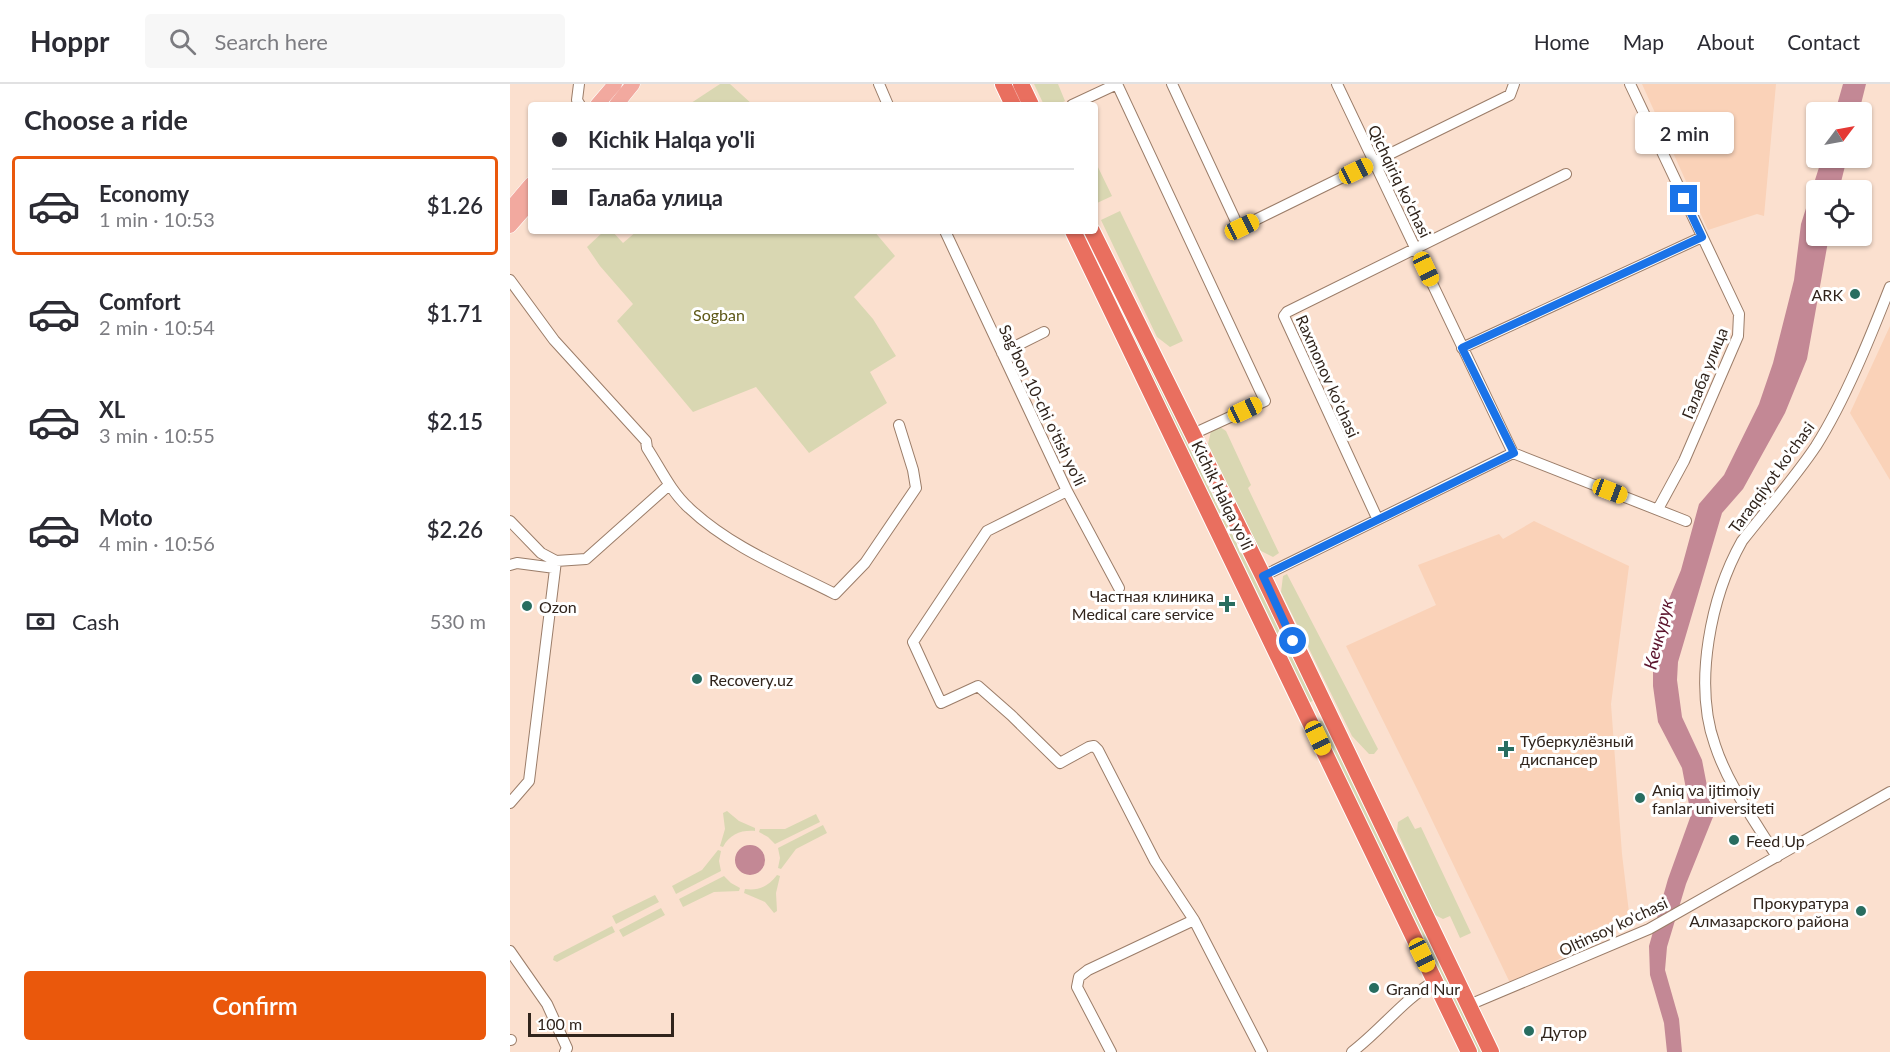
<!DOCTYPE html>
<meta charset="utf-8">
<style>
:root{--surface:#fff;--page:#f7f7f7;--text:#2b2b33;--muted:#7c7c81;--line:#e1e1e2;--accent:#ea580c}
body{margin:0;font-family:Lato,sans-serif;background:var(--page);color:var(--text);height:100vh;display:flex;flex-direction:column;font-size:22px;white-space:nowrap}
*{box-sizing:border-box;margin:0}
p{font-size:20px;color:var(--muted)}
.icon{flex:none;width:33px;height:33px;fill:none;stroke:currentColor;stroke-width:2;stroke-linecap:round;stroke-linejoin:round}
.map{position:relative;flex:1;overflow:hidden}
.panel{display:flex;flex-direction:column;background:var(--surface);width:510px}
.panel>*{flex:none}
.top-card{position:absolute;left:18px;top:18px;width:570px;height:132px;border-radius:6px;box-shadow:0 2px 4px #0004;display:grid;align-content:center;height:132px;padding:0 24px;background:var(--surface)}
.needle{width:39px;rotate:58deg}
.fabs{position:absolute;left:1296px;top:18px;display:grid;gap:12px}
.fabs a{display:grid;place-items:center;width:66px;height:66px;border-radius:6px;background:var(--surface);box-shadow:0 2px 4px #0004;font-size:30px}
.scale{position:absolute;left:18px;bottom:15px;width:146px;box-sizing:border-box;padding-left:6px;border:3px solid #30241c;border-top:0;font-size:16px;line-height:21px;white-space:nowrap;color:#30241c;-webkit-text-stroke:4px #fff;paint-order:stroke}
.end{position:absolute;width:27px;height:27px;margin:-14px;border:8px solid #1a73e8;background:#fff;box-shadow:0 0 0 3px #fff}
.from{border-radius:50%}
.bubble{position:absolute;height:42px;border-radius:6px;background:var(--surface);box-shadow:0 2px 4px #0004;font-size:20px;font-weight:600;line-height:42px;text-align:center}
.car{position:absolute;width:18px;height:36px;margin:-18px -9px;border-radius:8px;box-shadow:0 0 4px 2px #0007;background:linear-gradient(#f5c518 24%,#345 0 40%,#f5c518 0 76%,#345 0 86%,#f5c518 0)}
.top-card b{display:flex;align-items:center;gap:21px;height:57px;font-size:22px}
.top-card b+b{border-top:2px solid var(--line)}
.top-card i{width:15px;height:15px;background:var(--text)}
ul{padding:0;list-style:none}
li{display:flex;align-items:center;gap:18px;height:99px;margin:0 12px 9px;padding:0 12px;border:3px solid transparent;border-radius:6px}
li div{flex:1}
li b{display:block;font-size:22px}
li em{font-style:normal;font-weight:600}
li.on{border-color:var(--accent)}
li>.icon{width:54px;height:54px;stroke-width:1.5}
h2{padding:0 24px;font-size:27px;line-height:72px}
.pay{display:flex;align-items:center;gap:15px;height:66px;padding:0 24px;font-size:22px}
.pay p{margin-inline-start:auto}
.cta{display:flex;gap:12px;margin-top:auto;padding:12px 24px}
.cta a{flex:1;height:69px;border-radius:6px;background:var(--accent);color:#fff;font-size:24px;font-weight:600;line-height:69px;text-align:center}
header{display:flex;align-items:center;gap:36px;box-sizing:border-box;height:84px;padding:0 30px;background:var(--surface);border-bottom:2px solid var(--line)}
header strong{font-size:28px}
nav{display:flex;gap:33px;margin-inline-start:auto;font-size:21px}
.search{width:420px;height:54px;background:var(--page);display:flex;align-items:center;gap:15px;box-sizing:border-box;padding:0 21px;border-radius:6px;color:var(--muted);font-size:22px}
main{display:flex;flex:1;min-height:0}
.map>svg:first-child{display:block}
</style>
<header>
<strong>Hoppr</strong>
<div class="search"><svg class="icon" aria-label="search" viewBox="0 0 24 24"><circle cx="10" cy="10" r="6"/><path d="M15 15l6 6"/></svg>Search here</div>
<nav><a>Home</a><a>Map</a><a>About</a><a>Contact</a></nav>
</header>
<main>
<section class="panel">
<h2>Choose a ride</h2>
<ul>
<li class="on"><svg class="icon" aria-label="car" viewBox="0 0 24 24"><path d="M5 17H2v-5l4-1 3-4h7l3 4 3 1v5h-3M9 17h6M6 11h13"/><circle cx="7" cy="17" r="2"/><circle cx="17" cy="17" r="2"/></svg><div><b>Economy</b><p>1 min · 10:53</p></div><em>$1.26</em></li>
<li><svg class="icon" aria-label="car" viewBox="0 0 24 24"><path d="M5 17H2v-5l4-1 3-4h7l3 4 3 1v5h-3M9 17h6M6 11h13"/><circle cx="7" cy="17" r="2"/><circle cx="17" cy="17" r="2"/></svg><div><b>Comfort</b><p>2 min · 10:54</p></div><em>$1.71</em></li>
<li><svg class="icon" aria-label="car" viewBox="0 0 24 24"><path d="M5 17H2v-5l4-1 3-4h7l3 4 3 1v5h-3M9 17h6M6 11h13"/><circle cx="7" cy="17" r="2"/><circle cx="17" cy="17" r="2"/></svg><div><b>XL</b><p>3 min · 10:55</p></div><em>$2.15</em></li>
<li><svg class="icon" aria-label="car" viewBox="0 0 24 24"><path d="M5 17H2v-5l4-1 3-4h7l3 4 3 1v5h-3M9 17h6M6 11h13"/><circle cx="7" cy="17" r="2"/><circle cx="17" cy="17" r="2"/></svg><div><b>Moto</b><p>4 min · 10:56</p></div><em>$2.26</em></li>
</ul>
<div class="pay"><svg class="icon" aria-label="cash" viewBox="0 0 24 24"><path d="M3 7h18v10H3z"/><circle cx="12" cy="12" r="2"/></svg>Cash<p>530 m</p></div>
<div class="cta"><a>Confirm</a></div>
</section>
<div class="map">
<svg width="1380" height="968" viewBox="0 0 1380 968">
<rect width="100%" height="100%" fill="#fbe0cf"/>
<path fill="#fad2b8" d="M1132,0H1266L1254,132L1247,130L1198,146Z
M1380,242V396L1340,329Z
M1024,437L1119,482L1101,620L1112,770L1120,837L1001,901L910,711L836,562L926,521L908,481L989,450L993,455Z"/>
<path fill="#d9d7b2" d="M210,0H220L243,21H178Z
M524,0H548L555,17L547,21H534Z
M585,77L602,112L585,120Z
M610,127L673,257L660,263L647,253L591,136Z
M94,147H102L113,159L127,147H364L385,172L344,213L363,235L386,272L360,288L377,319L299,369L246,303L183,328L107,237L123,220L90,182L77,163Z
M582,160L804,616L799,619L576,162Z
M710,343L716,347L741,401L738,404L769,469L763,473L749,466L698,360L701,347Z
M777,490L868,665L864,670H859L842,652L771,508L773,492Z
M814,636L973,968H965L808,638Z
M217,727L229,737L245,744V747C231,746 220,750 213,763L210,762L215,745L213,729Z
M306,730L310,738L265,760L258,753L249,748L250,745H275Z
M898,732L905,745L911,743L961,849L950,854L940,832L933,835L925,831L887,747L888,738Z
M313,741L317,749L286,765L271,785L268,784L270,774L268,764Z
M208,766L211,767L209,777L211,787L166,810L162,802L192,786Z
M267,791L270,792L266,809L267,827L264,829L255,818L234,809L235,805C249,807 259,802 267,791Z
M214,792L221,799L230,804L229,807L204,808L173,823L169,815Z
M145,811L149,818L106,840L102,832Z
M151,824L155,831L113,853L109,846Z
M102,842L105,848L47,878L43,876L44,872Z"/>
<path fill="#c38895" d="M1333,0H1356L1349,28H1325Z
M1312,74H1337L1329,106H1306V152H1319L1297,275L1275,329L1233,405L1212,429L1168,578L1167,596L1172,633L1192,676L1203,733L1176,800L1157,863L1155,886L1169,935L1172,968H1157L1154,939L1140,891L1139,862L1158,795L1181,731L1172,684L1148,638L1143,602V575L1152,532L1171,486L1189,420L1214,391L1249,320L1263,279L1284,196L1291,140Z
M225 776a15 15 0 1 1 30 0a15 15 0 1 1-30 0Z"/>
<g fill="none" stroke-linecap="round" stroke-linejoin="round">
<g stroke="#9b7d69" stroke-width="12">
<path id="minor" d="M69,0L67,16L70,21
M369,0L378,21
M607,0L755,317L683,350
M662,0L729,144L1000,11L1004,0
M827,0L1003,369
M1120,0L1229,230L1228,252L1174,377L1148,425
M562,21L607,0
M435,147L557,407L609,504
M0,196L44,256L136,357L137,364C150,384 161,408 179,424C220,463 276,485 325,510L355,479L406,404L403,386L389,341
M952,264L1192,153
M492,269L534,248
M557,407L477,447L403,558L431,619L468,602L501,631L550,679L579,663L584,662L588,666L645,777L684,836L752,968
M867,434L774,232L777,228L1056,90
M0,437L31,469L46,477L76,475L159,401
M0,481L7,479L45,484
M753,492L1003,369L1176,437
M0,719L19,697L46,477
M1267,773C1245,737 1218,701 1205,661C1183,599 1201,512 1232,457C1257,425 1284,395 1306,362C1335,316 1360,254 1380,203
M0,867L37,920L57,964L55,968
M959,921L1139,845L1380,708
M0,956H1
M601,968L567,903L569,893L578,886L684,836
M842,968C871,946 894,915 925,897"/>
</g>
<g stroke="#fff" stroke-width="15">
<path id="major" d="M87,21L105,0
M106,21L123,0
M0,125L21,100
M0,142L21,118"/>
</g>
<g stroke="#fff" stroke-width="18">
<path id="highway" d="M493,0L503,21
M511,0L521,21
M563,147L959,968
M582,147L753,492L981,968"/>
</g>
<use href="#minor" stroke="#fff" stroke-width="10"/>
<use href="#major" stroke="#f2a99f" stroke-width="14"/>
<use href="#highway" stroke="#e96f5f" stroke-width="16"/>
</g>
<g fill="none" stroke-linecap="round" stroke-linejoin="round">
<path stroke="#1a73e8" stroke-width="8" d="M783,557L753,492L1004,369L952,264L1192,153L1174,115"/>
</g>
<g fill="#286d60" stroke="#fff" stroke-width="2">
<circle cx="1345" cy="210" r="6"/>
<path d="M714 511h6v6h6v6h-6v6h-6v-6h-6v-6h6z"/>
<circle cx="17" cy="522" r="6"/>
<circle cx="187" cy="595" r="6"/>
<path d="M993 656h6v6h6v6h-6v6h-6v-6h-6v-6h6z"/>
<circle cx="1130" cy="714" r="6"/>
<circle cx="1224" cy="756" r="6"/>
<circle cx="1351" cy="827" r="6"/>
<circle cx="864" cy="904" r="6"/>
<circle cx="1019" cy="947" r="6"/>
</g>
<g text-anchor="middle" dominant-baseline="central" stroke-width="6" stroke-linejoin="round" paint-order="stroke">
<g font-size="16" fill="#30241c" stroke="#fff">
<text transform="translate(890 97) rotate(64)">Qichqiriq ko'chasi</text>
<text transform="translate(1194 289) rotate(-68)">Галаба улица</text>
<text transform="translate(818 292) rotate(66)">Raxmonov ko'chasi</text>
<text transform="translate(533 321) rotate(64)">Sag'bon 10-chi o'tish yo'li</text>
<text transform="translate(1261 393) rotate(-54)">Taraqqiyot ko'chasi</text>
<text transform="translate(713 411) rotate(64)">Kichik Halqa yo'li</text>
<text transform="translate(1103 842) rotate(-25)">Oltinsoy ko'chasi</text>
</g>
<g font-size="16" fill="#30241c" stroke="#fff" text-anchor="start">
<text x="1333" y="210" text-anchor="end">ARK</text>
<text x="704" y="511" text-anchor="end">Частная клиника<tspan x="704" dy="18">Medical care service</tspan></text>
<text x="29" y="522">Ozon</text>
<text x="199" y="595">Recovery.uz</text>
<text x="1010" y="656">Туберкулёзный<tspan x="1010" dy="18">диспансер</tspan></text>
<text x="1142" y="705">Aniq va ijtimoiy<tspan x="1142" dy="18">fanlar universiteti</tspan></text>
<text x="1236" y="756">Feed Up</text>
<text x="1339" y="818" text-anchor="end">Прокуратура<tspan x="1339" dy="18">Алмазарского района</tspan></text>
<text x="876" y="904">Grand Nur</text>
<text x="1031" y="947">Дутор</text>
</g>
<g font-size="16" fill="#5e5817" stroke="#fff">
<text x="209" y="230">Sogban</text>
</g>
<g font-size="18" font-style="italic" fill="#5b132c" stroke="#fff">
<text transform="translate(1148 550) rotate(-76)">Кечкурук</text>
</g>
</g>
</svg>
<div class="fabs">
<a><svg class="needle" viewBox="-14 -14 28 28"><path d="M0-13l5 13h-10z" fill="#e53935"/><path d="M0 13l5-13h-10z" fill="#7c7c81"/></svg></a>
<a><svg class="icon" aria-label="locate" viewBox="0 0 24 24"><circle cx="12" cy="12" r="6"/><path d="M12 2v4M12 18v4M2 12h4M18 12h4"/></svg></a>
</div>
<div class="scale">100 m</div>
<i class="end from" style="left:783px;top:557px"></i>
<i class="end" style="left:1174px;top:115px"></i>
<div class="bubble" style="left:1125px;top:28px;width:99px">2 min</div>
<i class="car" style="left:846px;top:87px;rotate:64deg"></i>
<i class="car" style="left:732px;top:143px;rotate:64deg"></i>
<i class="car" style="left:916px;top:185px;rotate:155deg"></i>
<i class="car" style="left:735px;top:326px;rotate:65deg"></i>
<i class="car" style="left:1100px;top:407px;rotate:111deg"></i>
<i class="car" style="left:808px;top:654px;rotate:155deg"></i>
<i class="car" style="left:912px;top:871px;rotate:154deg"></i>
<div class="top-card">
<b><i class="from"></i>Kichik Halqa yo'li</b>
<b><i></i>Галаба улица</b>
</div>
</div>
</main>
